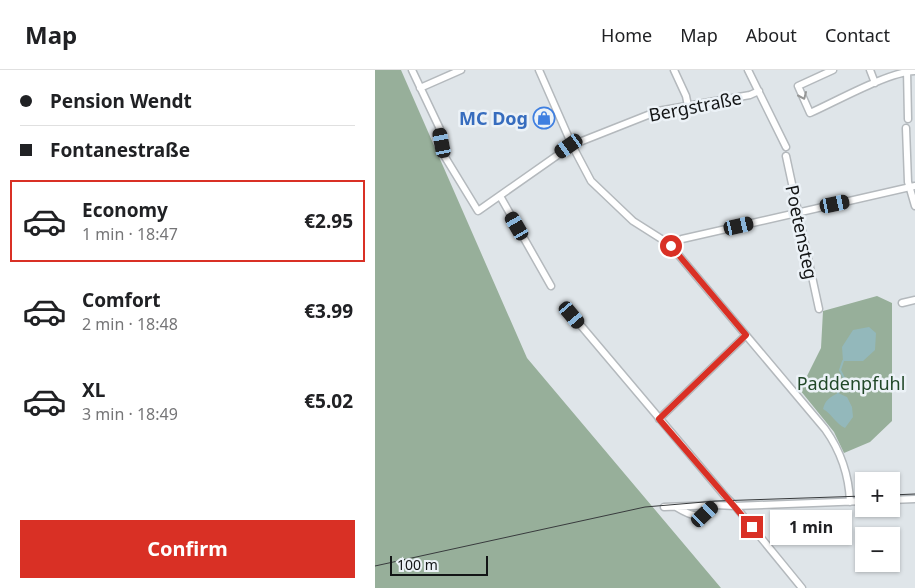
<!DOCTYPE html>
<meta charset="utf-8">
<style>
:root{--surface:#fff;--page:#f6f6f6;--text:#202124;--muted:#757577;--line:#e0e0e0;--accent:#d93025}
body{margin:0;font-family:"Noto Sans",sans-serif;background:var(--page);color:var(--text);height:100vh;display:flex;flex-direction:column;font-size:19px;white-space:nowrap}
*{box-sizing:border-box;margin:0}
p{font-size:16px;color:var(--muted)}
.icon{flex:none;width:28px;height:28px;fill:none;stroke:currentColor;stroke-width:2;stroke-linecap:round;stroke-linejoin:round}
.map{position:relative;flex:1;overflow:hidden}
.sheet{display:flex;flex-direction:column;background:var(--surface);width:375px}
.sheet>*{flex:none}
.banner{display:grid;align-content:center;height:110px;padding:0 20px;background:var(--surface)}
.fabs{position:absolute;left:480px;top:402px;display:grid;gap:10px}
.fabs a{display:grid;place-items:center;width:45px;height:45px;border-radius:0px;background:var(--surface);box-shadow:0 1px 4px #0004;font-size:25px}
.scale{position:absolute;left:15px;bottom:12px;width:98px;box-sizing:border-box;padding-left:5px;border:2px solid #131516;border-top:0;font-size:14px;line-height:18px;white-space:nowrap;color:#131516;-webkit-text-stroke:4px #ecf2f7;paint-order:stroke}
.end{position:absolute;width:22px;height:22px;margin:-11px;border:6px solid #d93025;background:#fff;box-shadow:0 0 0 2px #fff}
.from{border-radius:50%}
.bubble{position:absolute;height:35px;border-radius:0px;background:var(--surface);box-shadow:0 1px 4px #0004;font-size:16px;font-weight:700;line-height:35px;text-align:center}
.car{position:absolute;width:15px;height:30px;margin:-15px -8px;border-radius:6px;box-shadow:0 0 4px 1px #0007;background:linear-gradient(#222 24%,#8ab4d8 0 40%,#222 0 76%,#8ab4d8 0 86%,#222 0)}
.banner b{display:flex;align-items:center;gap:18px;height:48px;font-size:19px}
.banner b+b{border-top:1px solid var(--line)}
.banner i{width:12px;height:12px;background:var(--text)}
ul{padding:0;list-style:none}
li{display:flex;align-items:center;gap:15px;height:82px;margin:0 10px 8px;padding:0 10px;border:2px solid transparent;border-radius:0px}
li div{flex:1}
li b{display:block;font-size:19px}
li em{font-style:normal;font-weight:700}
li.selected{border-color:var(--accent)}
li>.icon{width:45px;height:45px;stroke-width:1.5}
.primary-button{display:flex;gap:10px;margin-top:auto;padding:10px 20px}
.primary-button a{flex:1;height:58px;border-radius:0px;background:var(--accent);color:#fff;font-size:20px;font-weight:700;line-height:58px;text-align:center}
header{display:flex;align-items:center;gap:30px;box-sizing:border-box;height:70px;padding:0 25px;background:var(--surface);border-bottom:1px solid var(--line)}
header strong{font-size:24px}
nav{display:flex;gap:28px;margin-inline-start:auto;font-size:18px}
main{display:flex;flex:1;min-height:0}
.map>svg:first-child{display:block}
</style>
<header>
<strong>Map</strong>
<nav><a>Home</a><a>Map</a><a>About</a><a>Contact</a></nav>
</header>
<main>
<section class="sheet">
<div class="banner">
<b><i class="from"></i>Pension Wendt</b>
<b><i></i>Fontanestraße</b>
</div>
<ul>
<li class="selected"><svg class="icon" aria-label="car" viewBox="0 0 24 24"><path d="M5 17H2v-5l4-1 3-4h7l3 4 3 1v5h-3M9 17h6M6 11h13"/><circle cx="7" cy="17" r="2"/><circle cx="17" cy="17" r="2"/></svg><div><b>Economy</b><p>1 min · 18:47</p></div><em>€2.95</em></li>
<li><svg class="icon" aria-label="car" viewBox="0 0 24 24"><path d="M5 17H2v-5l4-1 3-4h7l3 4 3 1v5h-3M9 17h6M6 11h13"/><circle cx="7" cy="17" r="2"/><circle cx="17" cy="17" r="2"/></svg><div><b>Comfort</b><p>2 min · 18:48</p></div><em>€3.99</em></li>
<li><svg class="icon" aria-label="car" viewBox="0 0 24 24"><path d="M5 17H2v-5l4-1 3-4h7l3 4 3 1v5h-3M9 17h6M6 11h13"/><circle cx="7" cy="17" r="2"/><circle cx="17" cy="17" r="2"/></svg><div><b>XL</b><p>3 min · 18:49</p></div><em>€5.02</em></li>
</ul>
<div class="primary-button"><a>Confirm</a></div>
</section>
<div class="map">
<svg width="540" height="518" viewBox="0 0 540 518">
<rect width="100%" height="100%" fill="#dfe5e9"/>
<path fill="#97af9a" d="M0,0H26L152,288L346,518H0Z
M502,226L517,233V351L495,372L469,383L459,362L425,320L446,278L448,241Z"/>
<path fill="#93b8bb" d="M494,257L501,263L500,280L488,291H468L467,277L478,260Z
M463,323L472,327L477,337L478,347L470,358C461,354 457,344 448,339C450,330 455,327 463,323Z"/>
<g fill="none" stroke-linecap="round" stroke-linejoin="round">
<path stroke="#93b8bb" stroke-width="2" d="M463,323L469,308L465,300L468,291"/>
<g stroke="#b4b9bd" stroke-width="9">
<path id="minor" d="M37,0L65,59L70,87L103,141L197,75L283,41L375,25L384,21
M164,0L197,75L216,111L258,151L288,170L301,182L450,359C465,380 474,405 475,432
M299,0L311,26L313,36
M373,0L411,77
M458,0L423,16L435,43C462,31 513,2 540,1
M495,0L500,13
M532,0L533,49
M45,18L86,0
M531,58L533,112L540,136
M411,86L444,239
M125,126L176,216
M296,176L307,169L540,116
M527,233L540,230
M197,245L350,426L360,436L427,518
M284,349L371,265
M516,430L540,429
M289,437L340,435L360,436L489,431
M301,437C319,448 324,449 340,435"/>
</g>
<use href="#minor" stroke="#fff" stroke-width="6"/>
<path stroke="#383b3d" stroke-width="1" d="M516,425L540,424
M0,496L270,437L341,431L489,426"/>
</g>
<defs><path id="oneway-chevron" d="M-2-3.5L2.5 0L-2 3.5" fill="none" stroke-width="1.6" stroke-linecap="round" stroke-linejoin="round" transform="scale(1.25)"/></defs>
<use stroke="#959696" href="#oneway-chevron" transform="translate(428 26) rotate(66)"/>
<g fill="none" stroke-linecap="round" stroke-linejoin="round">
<path stroke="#d93025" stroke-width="6" d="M296,176L371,265L284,349L377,457"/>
</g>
<defs>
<g id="shop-ring" transform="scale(1.125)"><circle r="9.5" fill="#ecf2f7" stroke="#3f7fe0" stroke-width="1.5"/><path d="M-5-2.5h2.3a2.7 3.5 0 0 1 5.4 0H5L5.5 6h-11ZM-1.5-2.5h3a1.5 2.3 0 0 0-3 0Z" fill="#3f7fe0"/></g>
</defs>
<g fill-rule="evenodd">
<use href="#shop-ring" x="169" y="48"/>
</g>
<g text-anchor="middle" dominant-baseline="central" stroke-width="5" stroke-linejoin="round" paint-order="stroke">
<g font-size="18" fill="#131516" stroke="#ecf2f7">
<text transform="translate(320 36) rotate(-11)">Bergstraße</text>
<text transform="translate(427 162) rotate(78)">Poetensteg</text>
</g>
<g font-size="18" font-weight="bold" fill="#366cbe" stroke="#ecf2f7" text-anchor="end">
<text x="153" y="48">MC Dog</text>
</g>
<g font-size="18" fill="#214828" stroke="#ecf2f7">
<text x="476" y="313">Paddenpfuhl</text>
</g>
</g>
</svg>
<div class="fabs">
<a>+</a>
<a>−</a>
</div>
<div class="scale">100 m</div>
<i class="end from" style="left:296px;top:176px"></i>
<i class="end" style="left:377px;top:457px"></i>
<div class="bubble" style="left:395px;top:440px;width:82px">1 min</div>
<i class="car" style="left:67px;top:73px;rotate:349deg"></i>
<i class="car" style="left:194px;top:76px;rotate:235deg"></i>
<i class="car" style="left:460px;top:134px;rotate:78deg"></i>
<i class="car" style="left:142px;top:156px;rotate:330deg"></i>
<i class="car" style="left:364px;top:156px;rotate:77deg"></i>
<i class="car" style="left:197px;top:245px;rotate:140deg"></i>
<i class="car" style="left:330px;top:444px;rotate:47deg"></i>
</div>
</main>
